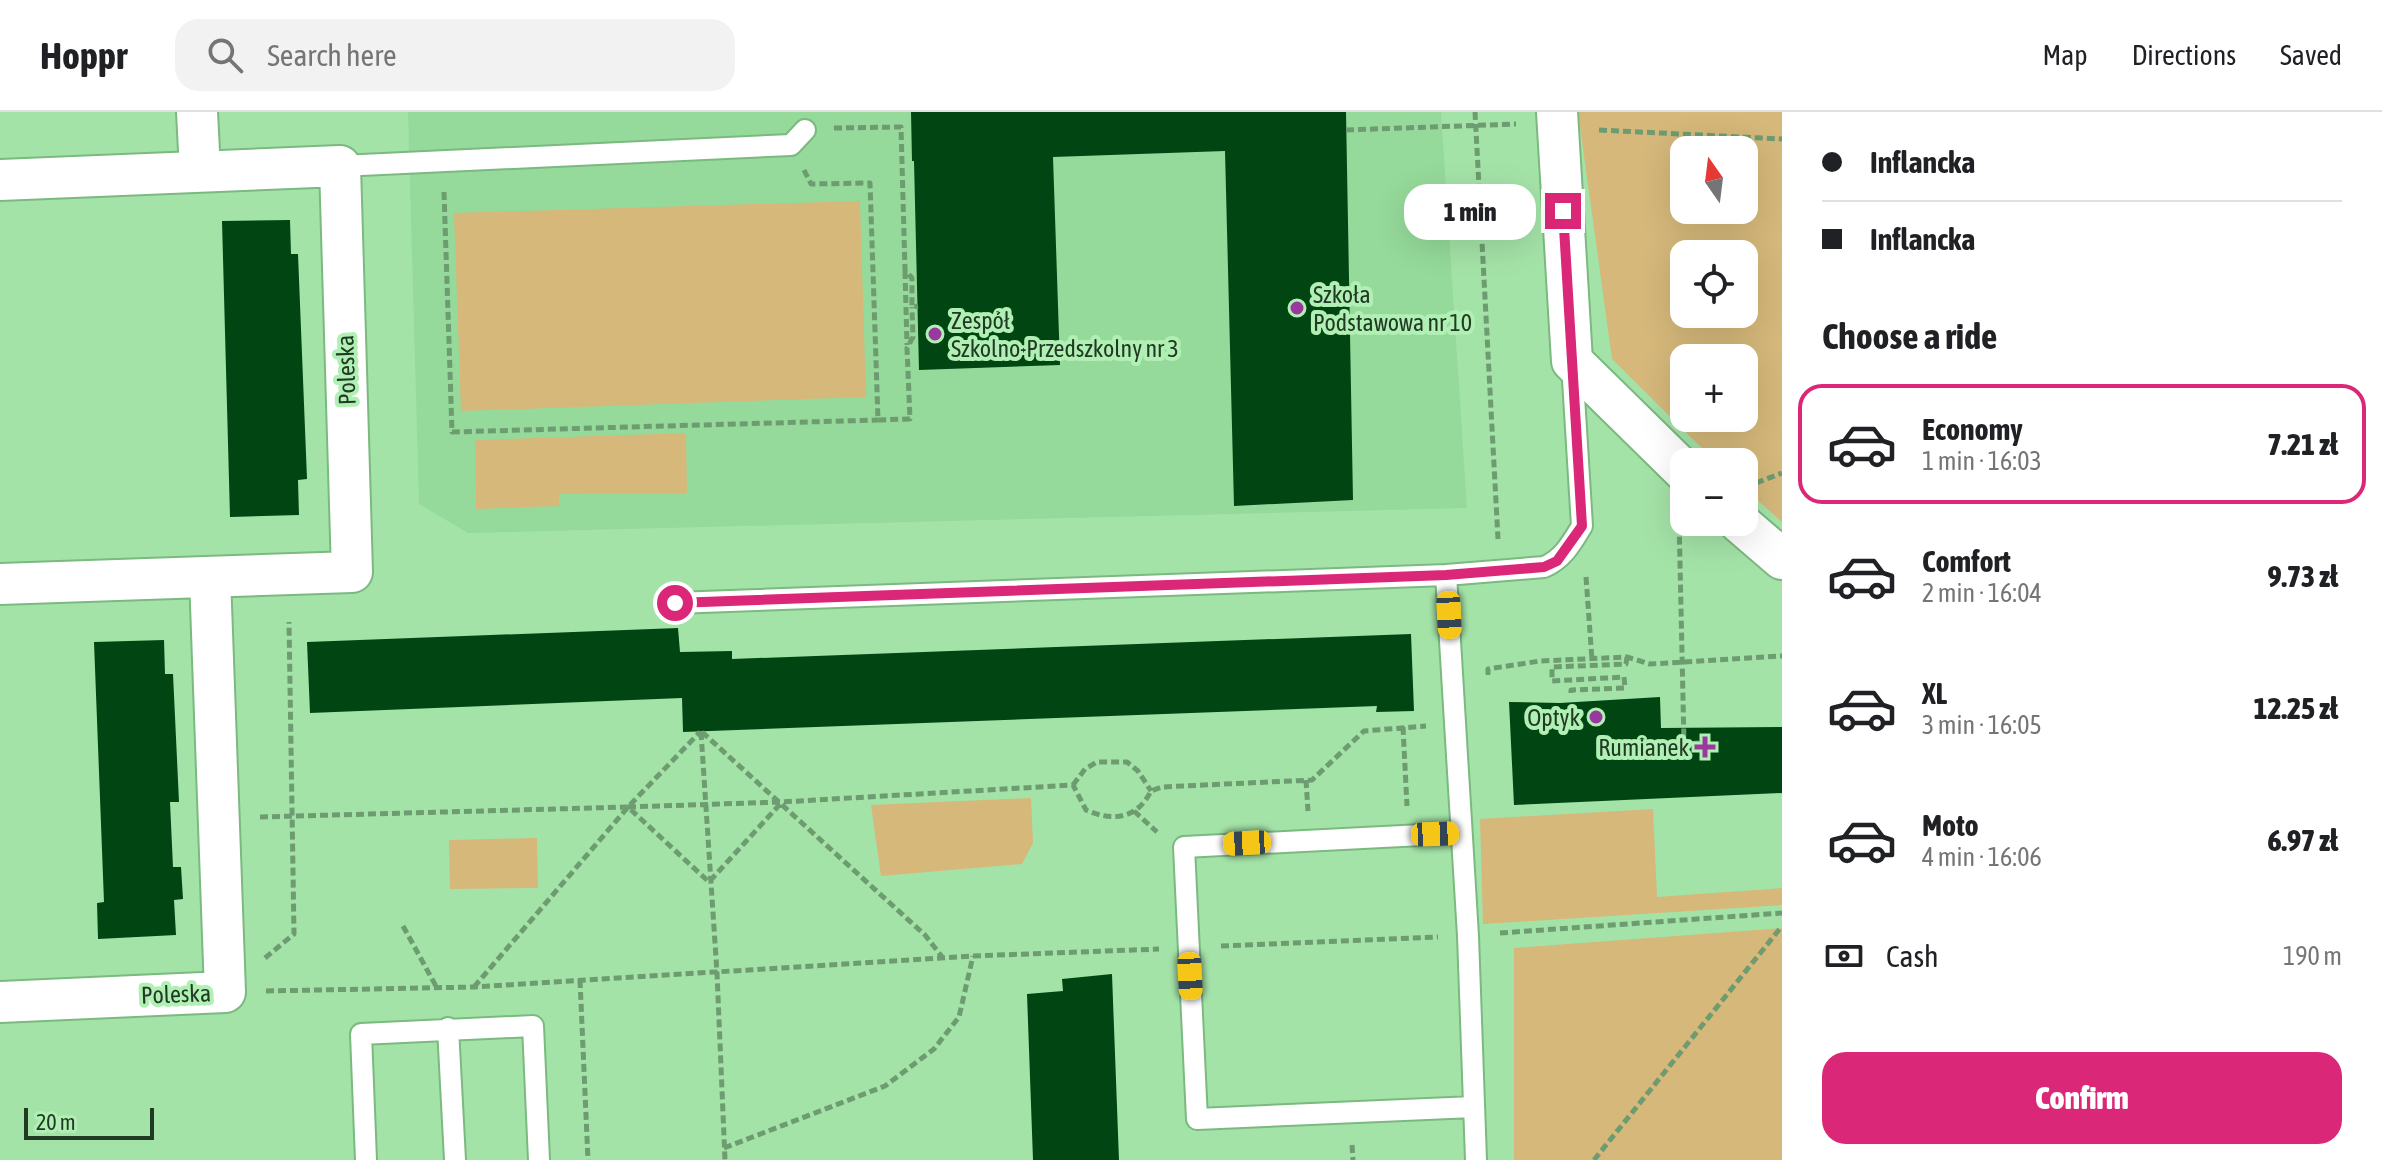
<!DOCTYPE html>
<meta charset="utf-8">
<style>
:root{--surface:#fff;--page:#f2f2f2;--text:#202124;--muted:#757577;--line:#e0e0e0;--accent:#db2777}
body{margin:0;font-family:"Asap Condensed",sans-serif;background:var(--page);color:var(--text);height:100vh;display:flex;flex-direction:column;font-size:30px;white-space:nowrap}
*{box-sizing:border-box;margin:0}
p{font-size:26px;color:var(--muted)}
.icon{flex:none;width:44px;height:44px;fill:none;stroke:currentColor;stroke-width:2;stroke-linecap:round;stroke-linejoin:round}
.map{position:relative;flex:1;overflow:hidden}
.details{display:flex;flex-direction:column;background:var(--surface);width:600px}
.details>*{flex:none}
.top-card{display:grid;align-content:center;height:176px;padding:0 40px;background:var(--surface)}
.needle{width:52px;rotate:346deg}
.buttons{position:absolute;left:1670px;top:24px;display:grid;gap:16px}
.buttons a{display:grid;place-items:center;width:88px;height:88px;border-radius:16px;background:var(--surface);box-shadow:0 8px 32px #0002;font-size:40px}
.scale{position:absolute;left:24px;bottom:20px;width:130px;box-sizing:border-box;padding-left:8px;border:4px solid #213a23;border-top:0;font-size:22px;line-height:28px;white-space:nowrap;color:#213a23;-webkit-text-stroke:6px #b1f0b4;paint-order:stroke}
.end{position:absolute;width:36px;height:36px;margin:-18px;border:10px solid #db2777;background:#fff;box-shadow:0 0 0 4px #fff}
.from{border-radius:50%}
.bubble{position:absolute;height:56px;border-radius:24px;background:var(--surface);box-shadow:0 8px 32px #0002;font-size:26px;font-weight:800;line-height:56px;text-align:center}
.car{position:absolute;width:24px;height:48px;margin:-24px -12px;border-radius:10px;box-shadow:0 0 6px 2px #0007;background:linear-gradient(#f5c518 24%,#345 0 40%,#f5c518 0 76%,#345 0 86%,#f5c518 0)}
.top-card b{display:flex;align-items:center;gap:28px;height:76px;font-size:30px}
.top-card b+b{border-top:2px solid var(--line)}
.top-card i{width:20px;height:20px;background:var(--text)}
ul{padding:0;list-style:none}
li{display:flex;align-items:center;gap:24px;height:120px;margin:0 16px 12px;padding:0 24px;border:4px solid transparent;border-radius:24px}
li div{flex:1}
li b{display:block;font-size:30px}
li em{font-style:normal;font-weight:800}
li.selected{border-color:var(--accent)}
li>.icon{width:72px;height:72px;stroke-width:1.5}
h2{padding:0 40px;font-size:36px;line-height:96px}
.pay{display:flex;align-items:center;gap:20px;height:88px;padding:0 40px;font-size:30px}
.pay p{margin-inline-start:auto}
.primary-button{display:flex;gap:16px;margin-top:auto;padding:16px 40px}
.primary-button a{flex:1;height:92px;border-radius:24px;background:var(--accent);color:#fff;font-size:32px;font-weight:800;line-height:92px;text-align:center}
header{display:flex;align-items:center;gap:48px;box-sizing:border-box;height:112px;padding:0 40px;background:var(--surface);border-bottom:2px solid var(--line)}
header strong{font-size:38px}
nav{display:flex;gap:44px;margin-inline-start:auto;font-size:28px}
.search{width:560px;height:72px;background:var(--page);display:flex;align-items:center;gap:20px;box-sizing:border-box;padding:0 28px;border-radius:24px;color:var(--muted);font-size:30px}
main{display:flex;flex:1;min-height:0}
.map>svg:first-child{display:block}
</style>
<header>
<strong>Hoppr</strong>
<div class="search"><svg class="icon" aria-label="search" viewBox="0 0 24 24"><circle cx="10" cy="10" r="6"/><path d="M15 15l6 6"/></svg>Search here</div>
<nav><a>Map</a><a>Directions</a><a>Saved</a></nav>
</header>
<main>
<div class="map">
<svg width="1782" height="1048" viewBox="0 0 1782 1048">
<rect width="100%" height="100%" fill="#a4e3a8"/>
<path fill="#95da9a" d="M408,0H1441L1467,396L468,421L419,392Z"/>
<path fill="#d5b87a" fill-rule="evenodd" d="M1578,0H1782V410L1744,376V350H1716L1612,247ZM1684,38H1744V98H1684ZM1684,142H1744V202H1684ZM1744,246V306H1684V246Z
M860,89L866,285L461,299L454,101Z
M686,321L687,381L559,382V394L476,397L475,328Z
M1031,686L1033,731L1022,752L881,764L871,693Z
M1653,697L1657,785L1782,776V793L1483,812L1480,707Z
M537,726L538,776L450,777L449,728Z
M1782,816V1048H1514V836Z"/>
<path fill="#014612" d="M911,0H1346L1353,388L1234,394L1225,39L1053,45L1060,253L919,258L914,49H912Z
M290,108L291,142H298L307,367L298,368L299,403L230,405L222,109Z
M678,516L680,540L732,539V547L1411,522L1414,599L1376,600L1377,594L683,620L682,586L310,601L307,530Z
M164,528L165,562H173L179,690H170L173,755H181L183,787L174,788L176,823L98,827L97,791L104,790L94,530Z
M1660,585L1661,616L1782,615V681L1514,693L1509,590L1560,591Z
M1112,862L1119,1048H1033L1027,882L1063,879L1062,867Z"/>
<g fill="none" stroke-linecap="round" stroke-linejoin="round">
<g stroke="#7bb980" stroke-width="24">
<path id="lane" d="M340,54L791,33L805,18
M675,491L1446,463
M1461,721L1184,735L1197,1007L1474,995
M448,916L455,1048
M366,1048L361,922L533,914L539,1048
M1476,1048L1468,824L1446,463L1544,455C1563,447 1571,432 1582,414L1572,252"/>
</g>
<g stroke="#7bb980" stroke-width="44">
<path id="street" d="M197,0L200,59
M1557,0L1572,249L1684,359
M0,68L340,54L352,460L0,472
M1739,410L1782,447
M0,890L225,880L210,465"/>
</g>
<path stroke="#6d9c70" stroke-width="5" stroke-dasharray="8 4" stroke-linecap="butt" d="M1475,0L1498,427
M834,16L901,15L905,158L912,166V195L918,194
M1346,18L1516,12
M1599,18L1782,27
M804,58L811,72L870,71L878,308L910,307L907,236L913,225L912,195
M444,80L452,320L878,308
M905,159L907,233
M1756,371L1782,361
M1684,404L1679,406L1684,632L1699,631
M1586,465L1592,548
M1488,563V557L1540,549L1627,545L1650,552L1782,544
M1571,581V578L1625,576L1624,565L1552,569V555L1626,552L1627,545
M1403,615L1407,694
M701,620L717,861L725,1048
M702,620L925,823L943,846
M1306,668L1308,699
M1073,673L1085,657L1097,650H1127L1138,659L1151,679
M628,695L781,690L1073,673L1086,698C1113,710 1137,707 1151,679L1162,675L1312,668L1364,619L1426,614
M1134,699L1157,720
M260,705L628,695L709,770L781,691
M403,814L437,876
M1500,821L1782,801
M1221,834L1438,825
M265,846L294,822L289,510
M580,868L588,1048
M474,875L628,695L700,620
M266,879L474,875L973,844L1159,837
M1352,1033L1353,1048
M724,1036L885,974L934,937L959,905L973,844
M1594,1048L1782,814"/>
<use href="#lane" stroke="#fff" stroke-width="20"/>
<use href="#street" stroke="#fff" stroke-width="40"/>
</g>
<g fill="none" stroke-linecap="round" stroke-linejoin="round">
<path stroke="#db2777" stroke-width="10" d="M675,491L1446,463L1544,455L1557,449L1582,414L1563,99"/>
</g>
<g fill="#9a389e" stroke="#b1f0b4" stroke-width="3">
<circle cx="1297" cy="196" r="8"/>
<circle cx="935" cy="222" r="8"/>
<circle cx="1596" cy="605" r="8"/>
<path d="M1701 623h8v8h8v8h-8v8h-8v-8h-8v-8h8z"/>
</g>
<g text-anchor="middle" dominant-baseline="central" stroke-width="8" stroke-linejoin="round" paint-order="stroke">
<g font-size="24" fill="#213a23" stroke="#b1f0b4" text-anchor="start">
<text x="1313" y="182">Szkoła<tspan x="1313" dy="28">Podstawowa nr 10</tspan></text>
<text x="951" y="208">Zespół<tspan x="951" dy="28">Szkolno-Przedszkolny nr 3</tspan></text>
<text x="1580" y="605" text-anchor="end">Optyk</text>
<text x="1689" y="635" text-anchor="end">Rumianek</text>
</g>
<g font-size="24" fill="#213a23" stroke="#b1f0b4">
<text transform="translate(346 258) rotate(-92)">Poleska</text>
<text transform="translate(176 882) rotate(-2)">Poleska</text>
</g>
</g>
</svg>
<div class="buttons">
<a><svg class="needle" viewBox="-14 -14 28 28"><path d="M0-13l5 13h-10z" fill="#e53935"/><path d="M0 13l5-13h-10z" fill="#757577"/></svg></a>
<a><svg class="icon" aria-label="locate" viewBox="0 0 24 24"><circle cx="12" cy="12" r="6"/><path d="M12 2v4M12 18v4M2 12h4M18 12h4"/></svg></a>
<a>+</a>
<a>−</a>
</div>
<div class="scale">20 m</div>
<i class="end from" style="left:675px;top:491px"></i>
<i class="end" style="left:1563px;top:99px"></i>
<div class="bubble" style="left:1404px;top:72px;width:132px">1 min</div>
<i class="car" style="left:1449px;top:503px;rotate:177deg"></i>
<i class="car" style="left:1435px;top:722px;rotate:88deg"></i>
<i class="car" style="left:1247px;top:731px;rotate:267deg"></i>
<i class="car" style="left:1190px;top:864px;rotate:177deg"></i>
</div>
<section class="details">
<div class="top-card">
<b><i class="from"></i>Inflancka</b>
<b><i></i>Inflancka</b>
</div>
<h2>Choose a ride</h2>
<ul>
<li class="selected"><svg class="icon" aria-label="car" viewBox="0 0 24 24"><path d="M5 17H2v-5l4-1 3-4h7l3 4 3 1v5h-3M9 17h6M6 11h13"/><circle cx="7" cy="17" r="2"/><circle cx="17" cy="17" r="2"/></svg><div><b>Economy</b><p>1 min · 16:03</p></div><em>7.21 zł</em></li>
<li><svg class="icon" aria-label="car" viewBox="0 0 24 24"><path d="M5 17H2v-5l4-1 3-4h7l3 4 3 1v5h-3M9 17h6M6 11h13"/><circle cx="7" cy="17" r="2"/><circle cx="17" cy="17" r="2"/></svg><div><b>Comfort</b><p>2 min · 16:04</p></div><em>9.73 zł</em></li>
<li><svg class="icon" aria-label="car" viewBox="0 0 24 24"><path d="M5 17H2v-5l4-1 3-4h7l3 4 3 1v5h-3M9 17h6M6 11h13"/><circle cx="7" cy="17" r="2"/><circle cx="17" cy="17" r="2"/></svg><div><b>XL</b><p>3 min · 16:05</p></div><em>12.25 zł</em></li>
<li><svg class="icon" aria-label="car" viewBox="0 0 24 24"><path d="M5 17H2v-5l4-1 3-4h7l3 4 3 1v5h-3M9 17h6M6 11h13"/><circle cx="7" cy="17" r="2"/><circle cx="17" cy="17" r="2"/></svg><div><b>Moto</b><p>4 min · 16:06</p></div><em>6.97 zł</em></li>
</ul>
<div class="pay"><svg class="icon" aria-label="cash" viewBox="0 0 24 24"><path d="M3 7h18v10H3z"/><circle cx="12" cy="12" r="2"/></svg>Cash<p>190 m</p></div>
<div class="primary-button"><a>Confirm</a></div>
</section>
</main>
